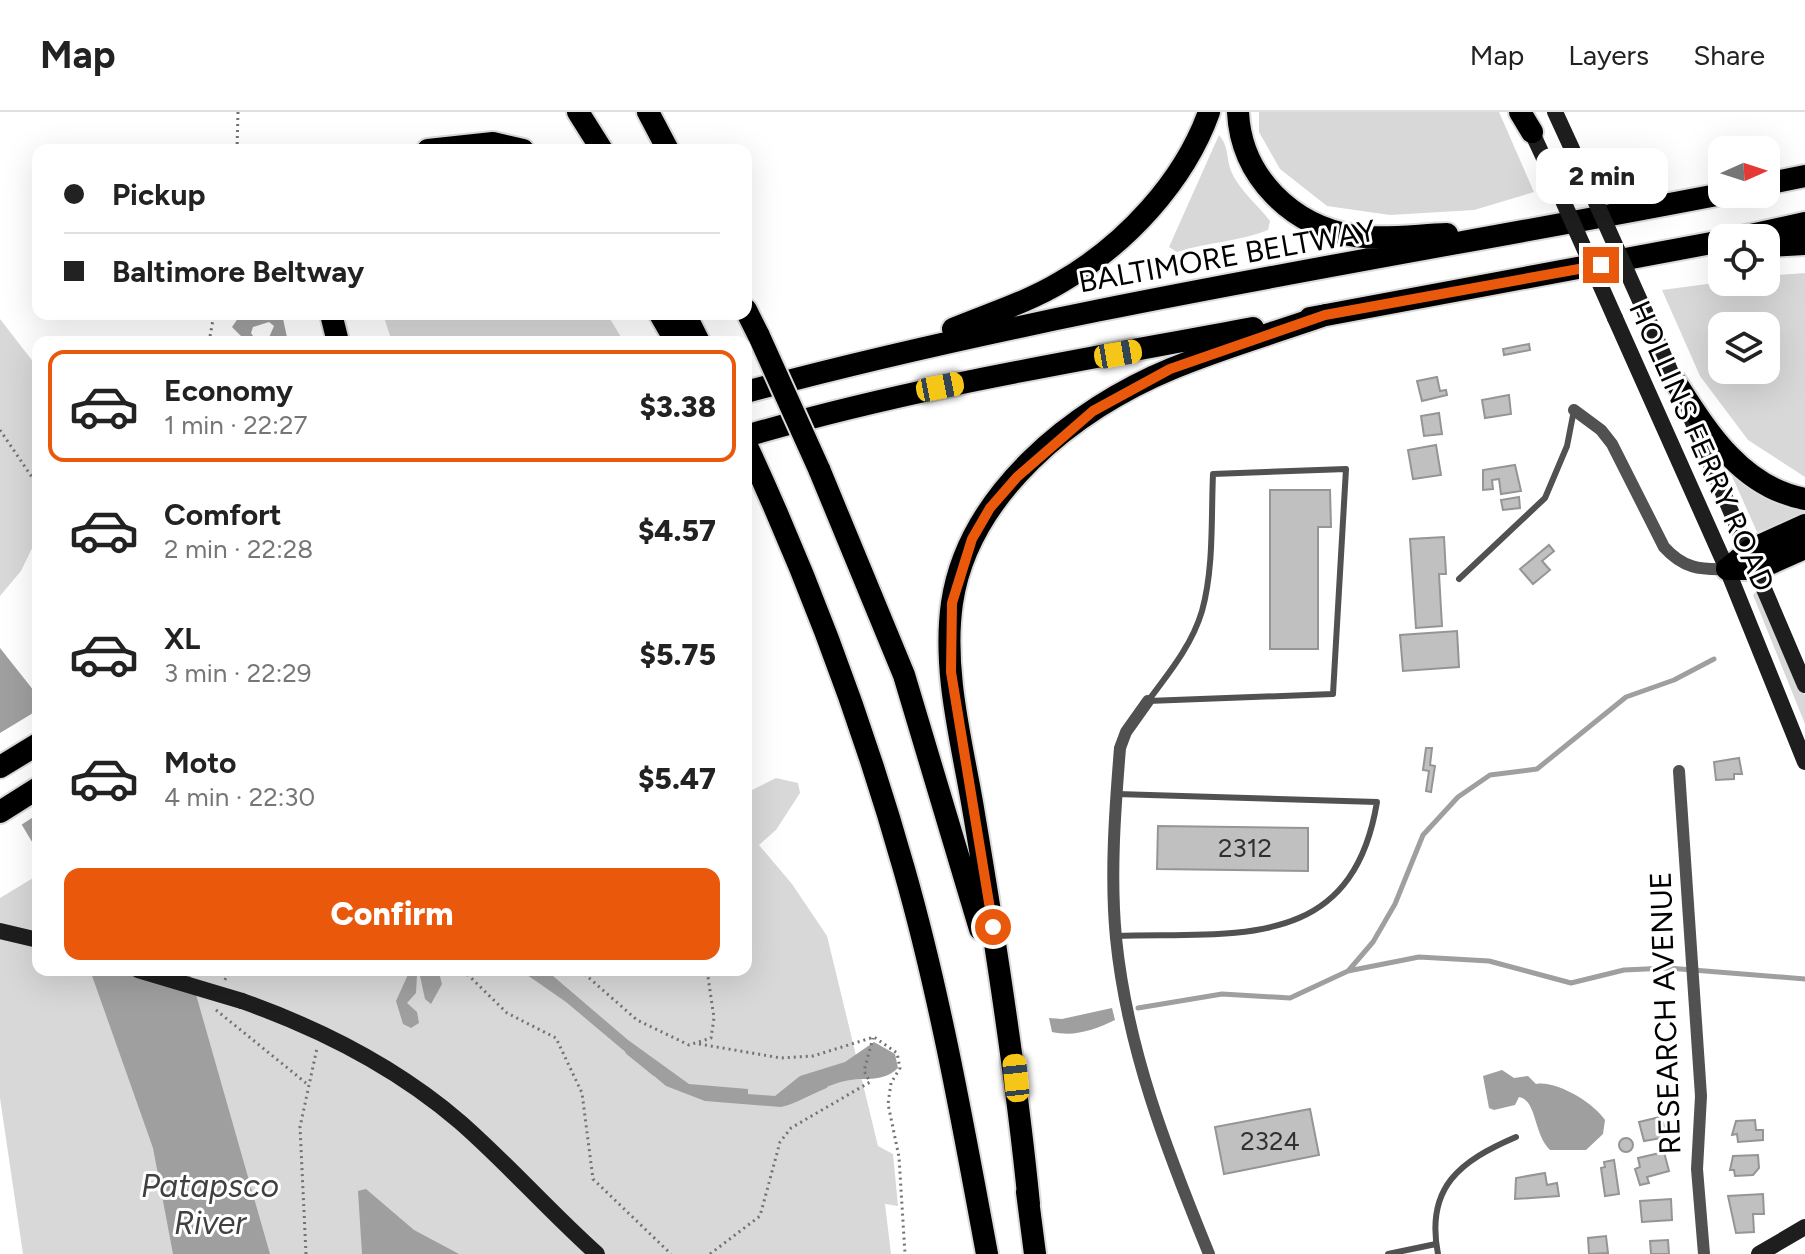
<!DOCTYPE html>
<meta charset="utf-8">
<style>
:root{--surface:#fff;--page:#f2f2f2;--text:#222;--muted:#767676;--line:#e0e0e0;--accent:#ea580c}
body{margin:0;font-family:Figtree,sans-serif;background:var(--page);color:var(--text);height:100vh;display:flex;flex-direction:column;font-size:30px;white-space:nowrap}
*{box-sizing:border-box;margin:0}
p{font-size:26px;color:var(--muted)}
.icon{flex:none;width:44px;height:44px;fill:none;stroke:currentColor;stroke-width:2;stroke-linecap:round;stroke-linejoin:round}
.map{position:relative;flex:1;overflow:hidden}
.side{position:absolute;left:32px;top:224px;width:720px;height:640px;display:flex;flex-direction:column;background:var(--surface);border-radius:16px;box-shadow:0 8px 32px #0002}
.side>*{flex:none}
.hud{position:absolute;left:32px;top:32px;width:720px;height:176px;border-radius:16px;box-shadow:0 8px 32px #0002;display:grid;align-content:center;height:176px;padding:0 32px;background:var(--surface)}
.needle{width:52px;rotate:87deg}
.tools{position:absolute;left:1708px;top:24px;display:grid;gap:16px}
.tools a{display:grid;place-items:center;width:72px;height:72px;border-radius:16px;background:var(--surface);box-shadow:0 8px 32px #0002;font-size:40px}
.end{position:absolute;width:36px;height:36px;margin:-18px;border:10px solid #ea580c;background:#fff;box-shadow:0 0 0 4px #fff}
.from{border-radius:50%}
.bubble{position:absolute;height:56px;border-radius:16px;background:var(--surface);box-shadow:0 8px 32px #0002;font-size:26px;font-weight:800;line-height:56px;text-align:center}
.car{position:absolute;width:24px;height:48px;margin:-24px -12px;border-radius:10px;box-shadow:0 0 6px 2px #0007;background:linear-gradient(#f5c518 24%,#345 0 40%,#f5c518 0 76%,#345 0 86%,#f5c518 0)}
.hud b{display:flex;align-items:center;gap:28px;height:76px;font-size:30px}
.hud b+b{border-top:2px solid var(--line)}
.hud i{width:20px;height:20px;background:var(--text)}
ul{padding:14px 0 0;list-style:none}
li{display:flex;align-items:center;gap:24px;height:112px;margin:0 16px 12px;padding:0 16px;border:4px solid transparent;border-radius:16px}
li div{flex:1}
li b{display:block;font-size:30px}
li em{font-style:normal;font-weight:800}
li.selected{border-color:var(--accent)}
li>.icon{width:72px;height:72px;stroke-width:1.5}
.cta{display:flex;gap:16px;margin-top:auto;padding:16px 32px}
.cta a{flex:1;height:92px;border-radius:16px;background:var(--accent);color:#fff;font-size:32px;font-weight:800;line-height:92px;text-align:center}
header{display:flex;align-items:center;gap:48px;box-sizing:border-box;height:112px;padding:0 40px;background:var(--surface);border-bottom:2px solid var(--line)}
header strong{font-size:38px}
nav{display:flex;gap:44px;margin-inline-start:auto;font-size:28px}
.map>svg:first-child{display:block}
</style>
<header>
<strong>Map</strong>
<nav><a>Map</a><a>Layers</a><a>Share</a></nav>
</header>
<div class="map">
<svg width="1805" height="1142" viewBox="0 0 1805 1142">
<rect width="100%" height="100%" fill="#fff"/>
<path fill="#d8d8d8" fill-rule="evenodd" d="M1259,0H1499L1534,80L1474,98L1390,103L1327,94L1280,57L1259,20Z
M1219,23C1229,34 1226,46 1231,59C1239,78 1258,93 1270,109L1268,118C1239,130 1207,130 1177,140L1169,135Z
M1805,161V365L1748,328L1700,264L1662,178L1722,170H1766V164ZM1766,214V258H1722V214Z
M383,202H607L624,230H392Z
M0,207L38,256V424L21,459L0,484Z
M1727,353L1805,394V403L1757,420Z
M1758,477L1805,583V612L1753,483Z
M776,666L798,671L800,681L776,718L759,733L792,772L827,824L878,1034L893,1042L898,1094L885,1092L891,1142H23L0,986V786L38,763V858H746V681Z"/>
<path fill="#9f9f9f" d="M241,202H282L288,230H267L274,214L269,210L253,215L251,221L257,230H247L232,215Z
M0,536L38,584V740L0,676Z
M90,858H189L270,1142H173L153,1036Z
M410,858H451L446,863L439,861L442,872L431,892L425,887L420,864L417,863L416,881L407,891L417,900L419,911L411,916L403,912L396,889Z
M520,858H546L628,928L689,972L748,977V982L775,984L800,964L845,950L874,930L895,942L898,956C881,972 865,964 845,969C821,974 801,991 781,995L705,989L666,974L566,890Z
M1112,896L1115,908C1094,918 1075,925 1052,920L1049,906L1062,907Z
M1502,958L1514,966L1528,964L1536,972C1556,968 1594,991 1605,1008L1603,1022L1586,1038H1550C1533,1021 1537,988 1519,985L1515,993L1494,998L1489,996L1483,964Z
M366,1077L414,1118L459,1142H362L358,1079Z"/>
<path fill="#fff" d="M38,598V702L18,715L0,683V621Z"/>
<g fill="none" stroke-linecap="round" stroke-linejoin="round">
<path stroke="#9f9f9f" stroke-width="5" d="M1349,858L1373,830L1395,792L1423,723L1458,685L1490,663L1537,657L1626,585L1674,568L1714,547
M1138,896L1222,882L1290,886L1348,859L1419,845L1489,849L1571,871L1624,858L1668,856L1805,867
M628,940L654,961
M798,986L825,974"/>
</g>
<path fill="#c0c0c0" stroke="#959595" stroke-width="2" d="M1529,232L1530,238L1504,243L1503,237Z
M1437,265L1440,279L1446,278L1447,283L1422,289L1417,269Z
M1509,283L1511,302L1485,306L1482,288Z
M1439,301L1442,322L1424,324L1421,304Z
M1436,333L1441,363L1413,367L1408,338Z
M1515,353L1521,379L1501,382L1499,367L1492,368L1493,377L1483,378V358Z
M1270,378H1330L1331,415H1318V537H1270Z
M1519,385L1520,396L1503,398L1501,388Z
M1444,425L1446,462H1439L1442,514L1416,516L1410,427Z
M1549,433L1554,439L1542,449L1550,458L1533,472L1520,457Z
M1457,519L1459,555L1403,559L1400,523Z
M1426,636H1432L1430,653L1435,654L1431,680L1426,679L1429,659L1423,658Z
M1739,646L1742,662H1734V667L1716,668L1714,650Z
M1158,714L1308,716V759L1157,757Z
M1310,997L1319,1043L1224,1062L1215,1015Z
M1660,1005L1667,1019L1661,1020L1662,1026L1644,1029L1639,1010Z
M1755,1008L1756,1018H1763V1028L1738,1030L1737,1022L1732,1023L1736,1009Z
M1619 1033a7 7 0 1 1 14 0a7 7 0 1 1-14 0Z
M1664,1040L1669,1059L1647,1065L1649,1071L1640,1073L1635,1057L1640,1055L1638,1046Z
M1758,1043L1759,1056L1753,1063L1735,1064L1734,1058H1730L1733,1044Z
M1614,1048L1619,1082L1605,1084L1601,1056L1605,1055L1604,1050Z
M1545,1061L1547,1073L1557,1071L1559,1084L1515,1087L1516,1066Z
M1763,1082L1764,1102H1753L1754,1120L1736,1121L1728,1084Z
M1671,1087L1672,1108L1642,1110L1640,1089Z
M1606,1124L1608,1141L1589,1142L1588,1126Z
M1668,1128L1669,1142H1651L1650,1129Z"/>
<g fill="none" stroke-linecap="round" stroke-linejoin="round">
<g stroke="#dbdbdb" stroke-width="26">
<path id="highway" d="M578,0L602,38
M648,0L668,38
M1238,0C1241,65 1292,114 1355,124C1385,128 1417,123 1447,122
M1520,0L1532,20
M428,38L493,31L523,38
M1766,72L1805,64
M1737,126L1805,111
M1766,134L1805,132
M746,198L759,224
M331,202L338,230
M660,202L676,230
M685,202L699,230
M1310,206L1722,129
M953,217C989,202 1028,190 1061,170C1125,133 1184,70 1209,0
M1675,269C1707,319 1741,375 1805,387
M746,280C1067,194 1396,145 1722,82
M746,324C912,275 1083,248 1253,216
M746,332C809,468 863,612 904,757C940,883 963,1013 987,1142
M819,357L904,563L980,817
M1727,457L1750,438L1805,413
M1727,457H1758L1805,436
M0,655L38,632
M0,700L38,676
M1027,1080L1035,1142
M1029,1092C1016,960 996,832 974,702C963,634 942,561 952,491C968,382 1074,297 1171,257C1221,236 1274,221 1325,203"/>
</g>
<path stroke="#737373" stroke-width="3" stroke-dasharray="2 4" stroke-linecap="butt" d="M237,38L238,0
M209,230L214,202
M0,318L38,374
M463,858L507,901L556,926L582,981L593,1067L671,1142
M580,858L637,908L689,933L711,926L714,906L707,858
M225,868L227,863L241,858
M216,898L306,971
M699,932L781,946L813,944L874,925L897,941L900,956L891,971L888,992L899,1045L905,1142
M306,1142L300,1015L317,936
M710,1142L760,1104L780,1030L791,1016L870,970L864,959L873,926"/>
<path stroke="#515151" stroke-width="6" d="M1346,357L1333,582L1148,589C1169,561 1192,533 1202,499C1214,456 1211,406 1213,362Z
M1459,467L1545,386L1567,334L1574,298
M1116,824C1236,820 1352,841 1377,690L1117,682
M1388,1142L1436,1132
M1438,1142C1425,1075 1460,1049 1516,1025"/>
<path stroke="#515151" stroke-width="12" d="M1574,298L1601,318L1612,332L1664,435C1683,456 1699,458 1727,457
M1148,589L1126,620L1120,636C1115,698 1110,764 1116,826C1127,937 1167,1039 1209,1142
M1679,659L1701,984L1697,1057L1704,1142"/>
<path stroke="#1e1e1e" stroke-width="16" d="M1555,0L1578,50
M1528,12L1548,55
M1645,200L1678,277
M1615,206L1727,457L1805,650
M1691,306L1805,573
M0,819L38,828
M242,889C321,917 396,955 460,1010C508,1052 550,1100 597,1142
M1759,1142L1805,1115"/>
<use href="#highway" stroke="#000" stroke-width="22"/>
<g stroke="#dbdbdb" stroke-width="26" stroke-linecap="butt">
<path id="highway-bridge" d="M759,224L819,357"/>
</g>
<path stroke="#1e1e1e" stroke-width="16" d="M1578,50L1645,200
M1548,55L1615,206
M138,858L242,889"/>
<use href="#highway-bridge" stroke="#000" stroke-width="22"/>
</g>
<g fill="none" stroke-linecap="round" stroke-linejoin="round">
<path stroke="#ea580c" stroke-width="10" d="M993,815L951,560L952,491L972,427L990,396L1017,365L1093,299L1170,257L1325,203L1601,153"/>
</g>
<g text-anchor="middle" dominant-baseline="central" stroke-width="6" stroke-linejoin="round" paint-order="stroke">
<g font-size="26" fill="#303030">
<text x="1245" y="736">2312</text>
<text x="1270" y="1029">2324</text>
</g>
<g font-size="30" fill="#000" stroke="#fff">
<text transform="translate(1227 144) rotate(-10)">BALTIMORE BELTWAY</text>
<text transform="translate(1702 334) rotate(66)">HOLLINS FERRY ROAD</text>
<text transform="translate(1665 901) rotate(-92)">RESEARCH AVENUE</text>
</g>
<g font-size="32" font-style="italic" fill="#404040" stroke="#fff">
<text x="210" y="1074">Patapsco<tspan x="210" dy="37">River</tspan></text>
</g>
</g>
</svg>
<div class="tools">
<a><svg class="needle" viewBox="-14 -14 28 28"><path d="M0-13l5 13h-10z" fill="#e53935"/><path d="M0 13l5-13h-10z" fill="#767676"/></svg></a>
<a><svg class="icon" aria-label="locate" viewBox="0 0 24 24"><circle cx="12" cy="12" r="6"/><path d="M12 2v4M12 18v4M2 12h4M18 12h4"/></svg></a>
<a><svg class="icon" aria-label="layers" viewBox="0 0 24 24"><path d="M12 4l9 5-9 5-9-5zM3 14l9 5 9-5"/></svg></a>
</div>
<i class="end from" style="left:993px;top:815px"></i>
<i class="end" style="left:1601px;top:153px"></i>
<div class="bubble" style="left:1536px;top:36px;width:132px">2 min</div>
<i class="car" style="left:1118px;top:242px;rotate:80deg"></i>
<i class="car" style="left:940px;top:275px;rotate:79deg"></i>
<i class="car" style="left:1016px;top:966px;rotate:354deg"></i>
<div class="hud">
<b><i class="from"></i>Pickup</b>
<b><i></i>Baltimore Beltway</b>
</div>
<section class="side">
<ul>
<li class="selected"><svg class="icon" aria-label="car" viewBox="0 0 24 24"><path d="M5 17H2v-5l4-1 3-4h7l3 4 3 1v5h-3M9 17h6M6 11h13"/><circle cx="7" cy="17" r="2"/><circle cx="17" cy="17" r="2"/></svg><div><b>Economy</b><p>1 min · 22:27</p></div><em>$3.38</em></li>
<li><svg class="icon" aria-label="car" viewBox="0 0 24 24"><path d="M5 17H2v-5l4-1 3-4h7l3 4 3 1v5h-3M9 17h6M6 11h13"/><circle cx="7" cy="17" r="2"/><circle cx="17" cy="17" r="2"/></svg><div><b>Comfort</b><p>2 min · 22:28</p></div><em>$4.57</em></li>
<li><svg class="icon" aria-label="car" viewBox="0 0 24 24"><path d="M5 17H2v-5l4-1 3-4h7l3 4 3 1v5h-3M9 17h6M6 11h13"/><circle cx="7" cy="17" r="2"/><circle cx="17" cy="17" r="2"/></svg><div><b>XL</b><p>3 min · 22:29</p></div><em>$5.75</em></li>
<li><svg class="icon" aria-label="car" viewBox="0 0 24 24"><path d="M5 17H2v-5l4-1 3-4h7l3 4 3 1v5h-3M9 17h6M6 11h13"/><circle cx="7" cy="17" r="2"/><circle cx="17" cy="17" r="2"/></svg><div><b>Moto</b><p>4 min · 22:30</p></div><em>$5.47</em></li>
</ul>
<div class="cta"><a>Confirm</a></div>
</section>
</div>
